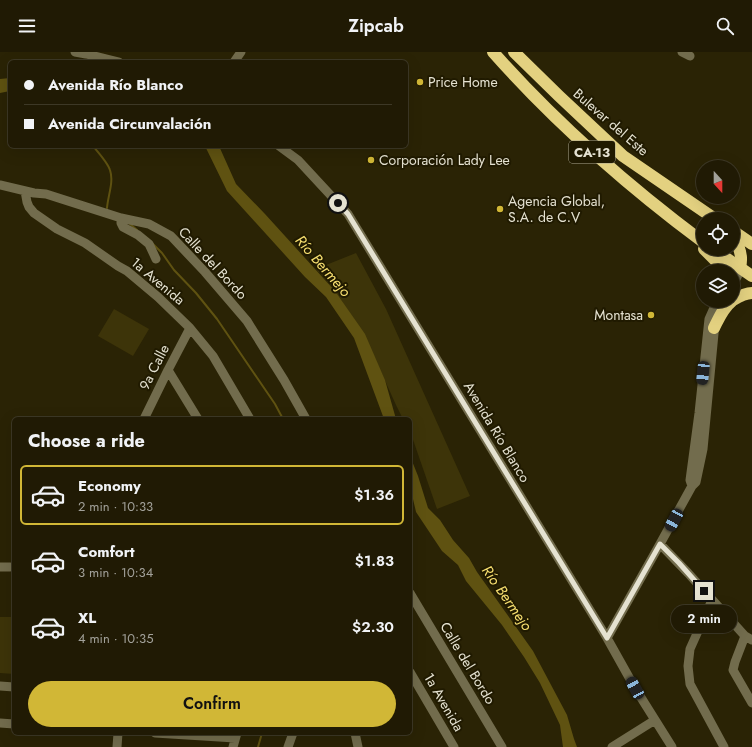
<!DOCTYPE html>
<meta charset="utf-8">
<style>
:root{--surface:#201a04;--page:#2d2713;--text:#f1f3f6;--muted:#a2a19a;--line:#3d3826;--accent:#d1b736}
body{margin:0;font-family:Jost,sans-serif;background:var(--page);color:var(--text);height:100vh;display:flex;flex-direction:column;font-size:15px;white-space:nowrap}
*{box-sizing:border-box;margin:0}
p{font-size:13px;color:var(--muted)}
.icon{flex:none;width:22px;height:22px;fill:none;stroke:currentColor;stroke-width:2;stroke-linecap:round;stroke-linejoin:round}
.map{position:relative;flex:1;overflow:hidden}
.side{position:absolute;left:12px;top:365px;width:400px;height:318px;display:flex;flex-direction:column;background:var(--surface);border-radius:6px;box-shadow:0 4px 16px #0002,0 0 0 1px var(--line)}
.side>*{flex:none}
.top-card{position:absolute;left:8px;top:8px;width:400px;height:88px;border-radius:6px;box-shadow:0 4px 16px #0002,0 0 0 1px var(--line);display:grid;align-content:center;height:88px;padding:0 16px;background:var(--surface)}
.needle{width:26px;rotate:159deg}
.buttons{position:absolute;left:696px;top:108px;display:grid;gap:8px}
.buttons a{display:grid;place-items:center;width:44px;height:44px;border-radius:50%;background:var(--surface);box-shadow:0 4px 16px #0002,0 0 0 1px var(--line);font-size:20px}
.end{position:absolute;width:18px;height:18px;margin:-9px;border:5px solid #e5e2d1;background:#111;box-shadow:0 0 0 2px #111}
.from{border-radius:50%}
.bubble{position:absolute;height:28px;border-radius:14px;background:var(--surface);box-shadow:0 4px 16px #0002,0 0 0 1px var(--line);font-size:13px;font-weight:600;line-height:28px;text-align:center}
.car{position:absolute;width:12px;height:24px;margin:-12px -6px;border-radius:5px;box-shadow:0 0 3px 1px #0007;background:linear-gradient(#222 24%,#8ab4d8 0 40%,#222 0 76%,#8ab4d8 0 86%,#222 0)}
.top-card b{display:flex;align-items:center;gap:14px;height:38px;font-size:15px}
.top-card b+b{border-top:1px solid var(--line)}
.top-card i{width:10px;height:10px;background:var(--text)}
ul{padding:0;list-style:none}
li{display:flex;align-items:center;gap:12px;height:60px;margin:0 8px 6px;padding:0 8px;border:2px solid transparent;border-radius:6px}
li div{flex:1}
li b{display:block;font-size:15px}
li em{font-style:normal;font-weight:600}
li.selected{border-color:var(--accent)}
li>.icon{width:36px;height:36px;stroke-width:1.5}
h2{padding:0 16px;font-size:18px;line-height:48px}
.action{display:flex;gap:8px;margin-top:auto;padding:8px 16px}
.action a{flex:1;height:46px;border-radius:24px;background:var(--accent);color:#111;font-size:16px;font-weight:600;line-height:46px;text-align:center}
header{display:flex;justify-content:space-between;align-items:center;height:52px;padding:0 16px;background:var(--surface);font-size:18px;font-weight:600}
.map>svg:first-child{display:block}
</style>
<header><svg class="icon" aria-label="menu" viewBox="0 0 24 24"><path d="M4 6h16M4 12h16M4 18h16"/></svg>Zipcab<svg class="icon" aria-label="search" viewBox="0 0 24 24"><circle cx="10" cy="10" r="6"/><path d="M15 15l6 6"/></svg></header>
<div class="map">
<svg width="752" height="695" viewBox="0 0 752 695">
<rect width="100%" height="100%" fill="#2a2305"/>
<path fill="#3d3409" d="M356,201L386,257L470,444L437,457L410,379V367H403L396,353L364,282L335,239L316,217Z
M114,257L149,277L133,304L98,284Z
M0,565H14V622L0,621Z"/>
<path fill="#5f5211" d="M10,26V39L0,41V27Z
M205,94H219L236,132L265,162L335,239L365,282L385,328L396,367H384L354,286L326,245L305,225L227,139Z
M410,404L418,424L428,456L440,468L453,488L469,506L477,520L533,599L567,663L574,687L577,695H563L560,673L540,631L524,605L502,573L466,529L458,513L442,499L416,460L410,434Z"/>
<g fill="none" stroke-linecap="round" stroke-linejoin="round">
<path stroke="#5f5211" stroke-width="2" d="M93,94C98,100 108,111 110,118C114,130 108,143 107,156
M130,172L137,178
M153,192L162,201L174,218L196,241L217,267L275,352L283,367
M258,695L262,681"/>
<path stroke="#726c4d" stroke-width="9" d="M75,0L86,2L119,10
M682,0L690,4
M234,10L241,0
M279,94L298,108L348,162L607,586L635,636L672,695
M0,133L34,141L46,142L121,166L149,172L171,184L205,220L247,269L284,328L306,367
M25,139L27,150L29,155L34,161L57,177L85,191L118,214L127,219L158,245L190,276L213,304L250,367
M121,166V171L123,175L138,183L149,192L156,207
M733,233L739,221L740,215
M168,318L198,367
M144,367L168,318L190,276
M692,434L690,428L699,361L709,267L717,249
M660,492L688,521L745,584L752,588
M0,515H10
M410,541L502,695
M712,548L690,597L688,614L690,632L724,695
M745,584L735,610L733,618L752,651
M607,586L660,492L692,434L696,430L703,397L715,271
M410,620L454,695
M0,634L14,635
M0,671L14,672
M155,681L235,686
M355,681L358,695
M117,695L118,681
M233,695L237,681
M288,695L293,681
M612,695L655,668"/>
<path stroke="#e3d180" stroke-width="12" d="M493,0C555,70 628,134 703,190
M514,0L559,44L623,104L715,167
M733,179L752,192
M733,185C740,195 743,204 740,215
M704,197L716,209L721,219
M733,248C738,245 745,241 752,241
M714,276C719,266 723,256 732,249"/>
<path stroke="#e3d180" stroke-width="12" d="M713,197L752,224"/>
</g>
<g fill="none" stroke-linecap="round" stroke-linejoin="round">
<path stroke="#e5e2d1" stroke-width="5" d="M338,151L348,162L607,586L660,492L679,511L704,539"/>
</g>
<g fill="#d1b736" stroke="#201a00" stroke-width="1.5">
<circle cx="420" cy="30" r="4"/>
<circle cx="371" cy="108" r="4"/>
<circle cx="500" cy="157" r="4"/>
<circle cx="651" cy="263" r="4"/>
</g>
<g text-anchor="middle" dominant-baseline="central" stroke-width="4" stroke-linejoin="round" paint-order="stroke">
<rect fill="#201a00" stroke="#aaa692" stroke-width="1" x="569" y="89" width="46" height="22" rx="3"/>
<g font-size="13" font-weight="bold" fill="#e5e2d1">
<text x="592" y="100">CA-13</text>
</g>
<g font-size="14" fill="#e5e2d1" stroke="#201a00" text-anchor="start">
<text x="428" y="30">Price Home</text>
<text x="379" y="108">Corporación Lady Lee</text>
<text x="508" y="149">Agencia Global,<tspan x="508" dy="16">S.A. de C.V</tspan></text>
<text x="643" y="263" text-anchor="end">Montasa</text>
</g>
<g font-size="14" fill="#e5e2d1" stroke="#201a00">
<text transform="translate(611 70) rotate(41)">Bulevar del Este</text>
<text transform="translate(213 211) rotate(47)">Calle del Bordo</text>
<text transform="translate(158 229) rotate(40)">1a Avenida</text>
<text transform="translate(154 315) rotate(-63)">9a Calle</text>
<text transform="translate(497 380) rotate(59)">Avenida Río Blanco</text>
<text transform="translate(468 611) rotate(59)">Calle del Bordo</text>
<text transform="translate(444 650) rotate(60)">1a Avenida</text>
</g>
<g font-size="15" font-style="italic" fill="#f6de6f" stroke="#201a00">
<text transform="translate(323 214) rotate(49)">Río Bermejo</text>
<text transform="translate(507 546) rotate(55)">Río Bermejo</text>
</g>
</g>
</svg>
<div class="buttons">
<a><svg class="needle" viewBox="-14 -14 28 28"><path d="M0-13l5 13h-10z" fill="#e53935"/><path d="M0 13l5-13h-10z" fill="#a2a19a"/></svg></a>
<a><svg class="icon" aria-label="locate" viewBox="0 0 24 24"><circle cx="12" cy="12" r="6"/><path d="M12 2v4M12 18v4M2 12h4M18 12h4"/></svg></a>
<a><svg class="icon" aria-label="layers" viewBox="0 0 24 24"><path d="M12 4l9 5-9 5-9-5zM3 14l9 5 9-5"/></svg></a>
</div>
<i class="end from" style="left:338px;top:151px"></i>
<i class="end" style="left:704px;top:539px"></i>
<div class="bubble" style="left:671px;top:553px;width:66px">2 min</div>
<i class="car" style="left:703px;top:321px;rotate:186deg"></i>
<i class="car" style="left:674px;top:468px;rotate:208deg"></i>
<i class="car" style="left:635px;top:636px;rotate:331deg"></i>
<div class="top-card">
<b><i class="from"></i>Avenida Río Blanco</b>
<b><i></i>Avenida Circunvalación</b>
</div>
<section class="side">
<h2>Choose a ride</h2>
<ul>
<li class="selected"><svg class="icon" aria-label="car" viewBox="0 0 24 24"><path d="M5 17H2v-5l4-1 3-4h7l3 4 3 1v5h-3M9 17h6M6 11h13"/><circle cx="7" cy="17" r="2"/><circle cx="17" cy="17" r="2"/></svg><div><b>Economy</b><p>2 min · 10:33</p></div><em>$1.36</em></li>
<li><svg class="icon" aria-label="car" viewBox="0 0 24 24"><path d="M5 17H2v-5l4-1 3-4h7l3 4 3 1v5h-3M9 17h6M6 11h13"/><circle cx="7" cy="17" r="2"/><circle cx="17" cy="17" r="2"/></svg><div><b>Comfort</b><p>3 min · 10:34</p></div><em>$1.83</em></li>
<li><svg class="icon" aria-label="car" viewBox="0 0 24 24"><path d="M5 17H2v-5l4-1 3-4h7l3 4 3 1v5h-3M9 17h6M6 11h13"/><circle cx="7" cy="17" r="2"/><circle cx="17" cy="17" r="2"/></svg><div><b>XL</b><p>4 min · 10:35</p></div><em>$2.30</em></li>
</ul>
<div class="action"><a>Confirm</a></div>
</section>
</div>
